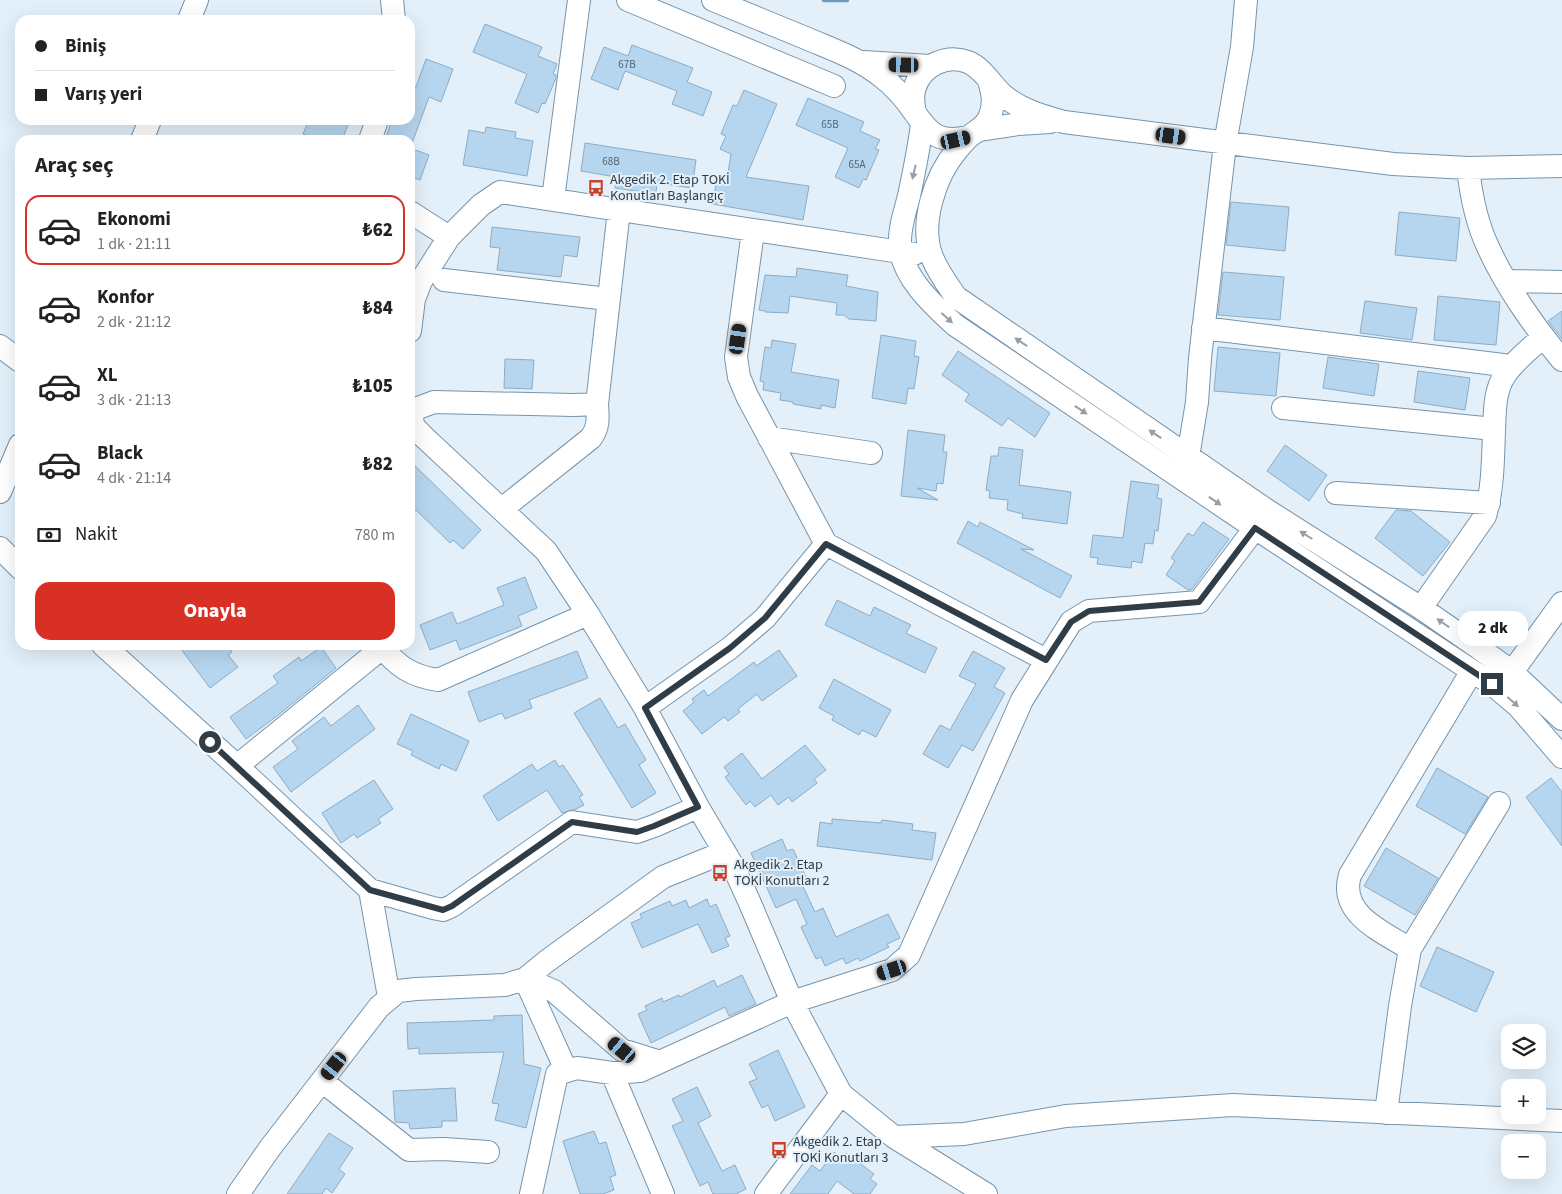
<!DOCTYPE html>
<html lang="tr">
<meta charset="utf-8">
<style>
:root{--surface:#fff;--page:#f6f6f6;--text:#222;--muted:#767676;--line:#e0e0e0;--accent:#d93025}
body{margin:0;font-family:"Source Sans 3",sans-serif;background:var(--page);color:var(--text);height:100vh;display:flex;flex-direction:column;font-size:19px;white-space:nowrap}
*{box-sizing:border-box;margin:0}
p{font-size:16px;color:var(--muted)}
.icon{flex:none;width:28px;height:28px;fill:none;stroke:currentColor;stroke-width:2;stroke-linecap:round;stroke-linejoin:round}
.map{position:relative;flex:1;overflow:hidden}
.panel{position:absolute;left:15px;top:135px;width:400px;height:515px;display:flex;flex-direction:column;background:var(--surface);border-radius:15px;box-shadow:0 5px 20px #0002}
.panel>*{flex:none}
.hud{position:absolute;left:15px;top:15px;width:400px;height:110px;border-radius:15px;box-shadow:0 5px 20px #0002;display:grid;align-content:center;height:110px;padding:0 20px;background:var(--surface)}
.buttons{position:absolute;left:1501px;top:1024px;display:grid;gap:10px}
.buttons a{display:grid;place-items:center;width:45px;height:45px;border-radius:10px;background:var(--surface);box-shadow:0 5px 20px #0002;font-size:25px}
.end{position:absolute;width:22px;height:22px;margin:-11px;border:6px solid #303d47;background:#fff;box-shadow:0 0 0 2px #fff}
.from{border-radius:50%}
.bubble{position:absolute;height:35px;border-radius:15px;background:var(--surface);box-shadow:0 5px 20px #0002;font-size:16px;font-weight:800;line-height:35px;text-align:center}
.car{position:absolute;width:15px;height:30px;margin:-15px -8px;border-radius:6px;box-shadow:0 0 4px 1px #0007;background:linear-gradient(#222 24%,#8ab4d8 0 40%,#222 0 76%,#8ab4d8 0 86%,#222 0)}
.hud b{display:flex;align-items:center;gap:18px;height:48px;font-size:19px}
.hud b+b{border-top:1px solid var(--line)}
.hud i{width:12px;height:12px;background:var(--text)}
ul{padding:0;list-style:none}
li{display:flex;align-items:center;gap:15px;height:70px;margin:0 10px 8px;padding:0 10px;border:2px solid transparent;border-radius:15px}
li div{flex:1}
li b{display:block;font-size:19px}
li em{font-style:normal;font-weight:800}
li.active{border-color:var(--accent)}
li>.icon{width:45px;height:45px;stroke-width:1.5}
h2{padding:0 20px;font-size:22px;line-height:60px}
.pay{display:flex;align-items:center;gap:12px;height:55px;padding:0 20px;font-size:19px}
.pay p{margin-inline-start:auto}
.button{display:flex;gap:10px;margin-top:auto;padding:10px 20px}
.button a{flex:1;height:58px;border-radius:15px;background:var(--accent);color:#fff;font-size:20px;font-weight:800;line-height:58px;text-align:center}
.map>svg:first-child{display:block}
</style>
<div class="map">
<svg width="1562" height="1194" viewBox="0 0 1562 1194">
<rect width="100%" height="100%" fill="#e3f0fa"/>
<g fill="none" stroke-linecap="round" stroke-linejoin="round">
<path stroke="#6c9abf" stroke-width="4.5" d="M824,0H847"/>
</g>
<path fill="#b6d6ef" stroke="#8dacc4" d="M485,24L542,47L538,56L557,64L553,74L556,75V78L545,104L542,103L538,113L515,103L527,74L473,52Z
M632,45L693,68L687,82L712,92L703,116L672,104L677,91L625,71L618,90L591,79L604,47L628,56Z
M426,59L453,69L441,102L429,97L411,146H410V140H385L392,120H410V85L416,87Z
M744,90L777,104L746,177L809,186L803,220L713,204L717,177L727,179L731,154L720,149L726,136L721,134L733,105L737,106Z
M808,98L864,122L860,131L880,140L875,149L879,150L866,180L863,179L859,188L835,177L848,148L796,125Z
M309,120H350L342,140H306L308,136L303,134Z
M486,127L516,132L515,138L533,141L527,176L463,165L469,130L485,133Z
M585,143L696,160L692,188L657,183L656,194L615,188L616,177L581,171Z
M410,148L429,155L420,180L410,176Z
M1231,202L1289,207L1285,251L1226,245Z
M1399,212L1460,218L1456,261L1395,255Z
M492,227L580,237L577,257L564,255L561,277L497,270L500,248L490,247Z
M797,268L848,275L846,286L878,292L876,321L849,319L844,315H836L837,303L790,296L788,313L765,312V311L759,310L765,275L796,277Z
M1223,272L1284,277L1280,320L1218,315Z
M1438,296L1500,302L1496,345L1434,340Z
M1365,301L1417,308L1412,340L1360,333Z
M1562,311V339L1548,321Z
M881,335L916,341L914,356L919,357L914,389L908,388L906,404L872,398Z
M772,340L796,344L791,372L839,380L835,408L821,405V409L793,404V402L780,400L781,393L763,390L764,382L760,381L765,347L771,348Z
M1218,347L1280,353L1276,396L1214,391Z
M958,351L1050,413L1035,437L1008,418L1002,426L965,401L969,394L942,375Z
M1328,357L1379,364L1374,396L1323,388Z
M505,359L534,360L532,389L504,388Z
M1418,371L1470,378L1465,410L1414,402Z
M908,430L945,435L943,452H947L943,484L937,483L936,491L917,488L938,500L901,496Z
M1285,445L1327,475L1309,501L1267,471Z
M999,447L1023,450L1019,485L1071,492L1067,524L1022,518L1023,514L1007,510L1008,500L989,498L990,491L986,490L991,456H998Z
M410,461L481,530L463,549L453,540L450,543L416,510L410,516Z
M1131,481L1159,485L1157,498L1162,499L1158,531L1155,530L1153,544L1145,543L1142,563L1132,561L1131,568L1097,564L1098,558L1090,557L1093,535L1123,538Z
M1396,510L1411,511L1450,542L1423,576L1375,538Z
M968,521L978,527L980,522L1034,550L1021,549L1072,576L1060,598L957,543Z
M1203,522L1229,539L1192,589L1188,590L1166,575L1175,561L1171,558L1188,533L1193,536Z
M525,577L537,608L518,616L522,626L460,650L456,640L430,650L420,625L452,612L457,624L504,605L497,588Z
M837,600L870,616L874,607L911,625L906,633L937,648L925,673L825,625Z
M178,645H227L232,652L228,655L238,667L210,688Z
M321,647L336,668L277,716L246,739L230,717L278,683L273,676L299,657L301,661Z
M779,650L797,676L762,701L757,694L738,709L740,712L728,721L724,717L702,734L683,711L694,702L692,699L704,690L708,696L754,662L756,666Z
M577,651L588,678L529,700L532,708L505,719L502,713L479,722L468,692Z
M973,651L1005,668L994,687L1005,693L973,751L962,745L948,768L923,754L940,725L950,730L976,684L959,676Z
M834,679L891,710L876,737L862,730L859,735L832,720L834,716L819,708Z
M600,698L618,728L625,724L646,760L639,765L656,793L632,808L574,713Z
M358,705L375,729L291,792L273,767L298,749L292,741L324,717L331,726Z
M411,714L469,741L456,771L441,764L439,769L411,755L413,751L397,744Z
M805,745L826,770L814,779L817,783L792,802L789,797L778,805L771,795L755,807L750,801L746,805L725,777L729,774L724,767L742,753L762,779Z
M555,760L559,767L563,765L583,795L579,797L584,805L576,809L562,813L547,790L498,821L483,796L532,764L537,771Z
M1437,768L1488,797L1465,834L1416,806Z
M1551,778L1562,792V846L1526,797Z
M374,780L393,809L378,819L381,823L357,838L354,834L341,843L322,813Z
M832,819L881,823L882,820L913,824L912,830L936,833L932,860L817,846L820,822L832,824Z
M782,839L787,851L793,849L806,877L800,880L815,912L823,908L836,937L888,914L900,938L887,944L889,947L860,961L858,958L846,964L843,958L825,966L821,957L816,959L801,927L807,924L796,899L776,908L751,853Z
M1386,848L1438,878L1415,915L1364,886Z
M707,899L710,907L716,904L730,936L725,938L729,946L712,953L698,924L642,948L631,923L642,918L640,914L670,901L672,906L686,900L689,908Z
M1437,947L1494,972L1476,1012L1420,986Z
M742,975L756,1004L729,1016L725,1007L651,1043L638,1014L647,1010L645,1006L662,998L663,1002L679,995L680,997L714,980L717,987Z
M522,1015L524,1064L541,1068L526,1128L495,1120L499,1104L492,1103L504,1052L419,1054V1048L408,1049L407,1023L494,1020V1016Z
M778,1050L805,1107L775,1121L768,1105L762,1108L749,1082L757,1079L749,1064Z
M697,1087L711,1116L698,1123L722,1171L735,1165L746,1189L736,1194H713L708,1182L700,1186L672,1126L683,1121L672,1099Z
M455,1088L457,1121H442V1127L410,1129L409,1123L395,1122L393,1091Z
M594,1131L599,1144L606,1142L616,1175L610,1177L614,1190L603,1194H580L563,1141Z
M329,1133L353,1148L339,1169L345,1174L332,1193L326,1188L322,1194H287Z
M834,1152L842,1158L846,1153L874,1174L870,1179L877,1184L870,1194H854L837,1181L828,1194H790L812,1165L820,1171Z"/>
<g fill="none" stroke-linecap="round" stroke-linejoin="round">
<g stroke="#7694ac" stroke-width="24">
<path id="minor" d="M392,0L394,20
M628,0L834,86
M713,0C745,13 776,26 808,39C834,50 860,59 882,77C894,86 906,100 915,113C931,136 940,143 968,137
M189,20L197,0
M863,62L930,66
M989,81C993,94 995,105 989,118C985,127 977,130 970,136C965,140 961,145 957,150C935,176 919,224 932,257C938,272 947,284 956,297L1268,511L1421,608L1479,648L1512,672L1562,719
M915,113C913,104 912,95 915,87C922,65 947,54 968,62C983,68 992,86 1004,96C1021,110 1043,116 1064,122L1393,164L1468,168L1562,166
M922,124C919,149 914,172 909,196C905,212 899,228 900,245C902,277 933,305 955,325L1255,528L1492,684L1518,706L1562,757
M980,130L1018,124L1050,122
M142,140L150,120
M370,140L377,120
M1468,168C1471,195 1476,222 1488,247C1505,285 1535,328 1562,360
M553,199L579,0
M410,212L449,237
M753,231L736,357L739,377L747,396L826,544L1046,660
M444,280L608,299
M1506,281L1562,282
M1203,328L1503,365L1511,367
M410,331L414,299L421,281L449,237L481,205L500,192L914,254
M0,346L20,361
M1283,408L1494,429
M410,411L434,402L574,405L597,404
M410,412L414,427L425,438L546,551L588,614L645,708L698,807L733,866L749,901L792,1002L841,1094L894,1137L986,1194
M769,438L871,453
M1188,457L1197,402L1200,358L1225,144L1242,47L1246,0
M0,492L20,445
M1336,493L1489,503
M502,509L591,438C599,427 598,418 597,404L619,210
M0,548L20,568
M1421,608L1485,516C1493,489 1493,459 1494,431C1495,412 1494,391 1505,375C1515,360 1530,349 1543,337
M103,645L237,766L370,890L433,908L443,910L452,906L572,822L637,832L654,826L698,807
M380,645C397,666 411,676 438,680L588,614
M1512,672L1562,603
M645,708L730,648L765,618L826,544
M237,766L382,648
M370,890L389,997
M1410,949C1383,932 1338,914 1350,875L1472,671
M525,979L554,991L622,1050L660,1062
M525,979L566,1070
M612,1073L663,1194
M322,1081L409,1150L444,1149L488,1152
M1386,1113L1400,1006L1410,949L1499,803
M894,1137L964,1134L1066,1116L1233,1105L1562,1121
M238,1194L270,1148L379,1007L398,991L416,989L505,985L525,979L547,961L663,877L725,852
M531,1194L557,1074L577,1068L612,1073L640,1071L792,1002L892,970L909,955L1022,700L1071,622L1089,611L1199,602L1268,511
M766,1194L841,1094"/>
</g>
<use href="#minor" stroke="#fff" stroke-width="22"/>
</g>
<defs><path id="oneway-solid" d="M-6-.8H1V-3.2L6.5 0L1 3.2V.8H-6Z" transform="scale(1.25)"/></defs>
<g fill="#989ea3">
<use href="#oneway-solid" transform="translate(914 172) rotate(103)"/>
<use href="#oneway-solid" transform="translate(947 318) rotate(42)"/>
<use href="#oneway-solid" transform="translate(1021 342) rotate(-146)"/>
<use href="#oneway-solid" transform="translate(1081 410) rotate(34)"/>
<use href="#oneway-solid" transform="translate(1155 434) rotate(-146)"/>
<use href="#oneway-solid" transform="translate(1215 501) rotate(34)"/>
<use href="#oneway-solid" transform="translate(1306 535) rotate(-148)"/>
<use href="#oneway-solid" transform="translate(1443 623) rotate(-145)"/>
<use href="#oneway-solid" transform="translate(1513 702) rotate(41)"/>
</g>
<g fill="none" stroke-linecap="round" stroke-linejoin="round">
<path stroke="#303d47" stroke-width="6" d="M210,742L370,890L443,910L452,906L572,822L637,832L654,826L698,807L645,708L730,648L765,618L826,544L1046,660L1071,622L1089,611L1199,602L1255,528L1492,684"/>
</g>
<defs>
<g id="bus-bare" transform="scale(1.35)"><path d="M-5-6H5V4H4V6H2V4H-2V6H-4V4H-5ZM-3.5-4V0h7V-4ZM-3.5 1.2v1.5H-2V1.2ZM2 1.2v1.5H3.5V1.2Z" fill="#ca3f28" stroke="#e3f0fa" stroke-width="2.5" paint-order="stroke"/></g>
</defs>
<g fill-rule="evenodd">
<use href="#bus-bare" x="596" y="188"/>
<use href="#bus-bare" x="720" y="873"/>
<use href="#bus-bare" x="779" y="1150"/>
</g>
<g text-anchor="middle" dominant-baseline="central" stroke-width="4" stroke-linejoin="round" paint-order="stroke">
<g font-size="11" fill="#526371">
<text x="627" y="64">67B</text>
<text x="830" y="124">65B</text>
<text x="611" y="161">68B</text>
<text x="857" y="164">65A</text>
</g>
<g font-size="14" fill="#303d47" stroke="#e3f0fa" text-anchor="start">
<text x="610" y="180">Akgedik 2. Etap TOKİ<tspan x="610" dy="16">Konutları Başlangıç</tspan></text>
<text x="734" y="865">Akgedik 2. Etap<tspan x="734" dy="16">TOKİ Konutları 2</tspan></text>
<text x="793" y="1142">Akgedik 2. Etap<tspan x="793" dy="16">TOKİ Konutları 3</tspan></text>
</g>
</g>
</svg>
<div class="buttons">
<a><svg class="icon" aria-label="layers" viewBox="0 0 24 24"><path d="M12 4l9 5-9 5-9-5zM3 14l9 5 9-5"/></svg></a>
<a>+</a>
<a>−</a>
</div>
<i class="end from" style="left:210px;top:742px"></i>
<i class="end" style="left:1492px;top:684px"></i>
<div class="bubble" style="left:1458px;top:611px;width:70px">2 dk</div>
<i class="car" style="left:904px;top:65px;rotate:271deg"></i>
<i class="car" style="left:1171px;top:136px;rotate:98deg"></i>
<i class="car" style="left:956px;top:140px;rotate:77deg"></i>
<i class="car" style="left:738px;top:339px;rotate:8deg"></i>
<i class="car" style="left:892px;top:970px;rotate:252deg"></i>
<i class="car" style="left:622px;top:1050px;rotate:310deg"></i>
<i class="car" style="left:334px;top:1066px;rotate:218deg"></i>
<div class="hud">
<b><i class="from"></i>Biniş</b>
<b><i></i>Varış yeri</b>
</div>
<section class="panel">
<h2>Araç seç</h2>
<ul>
<li class="active"><svg class="icon" aria-label="car" viewBox="0 0 24 24"><path d="M5 17H2v-5l4-1 3-4h7l3 4 3 1v5h-3M9 17h6M6 11h13"/><circle cx="7" cy="17" r="2"/><circle cx="17" cy="17" r="2"/></svg><div><b>Ekonomi</b><p>1 dk · 21:11</p></div><em>₺62</em></li>
<li><svg class="icon" aria-label="car" viewBox="0 0 24 24"><path d="M5 17H2v-5l4-1 3-4h7l3 4 3 1v5h-3M9 17h6M6 11h13"/><circle cx="7" cy="17" r="2"/><circle cx="17" cy="17" r="2"/></svg><div><b>Konfor</b><p>2 dk · 21:12</p></div><em>₺84</em></li>
<li><svg class="icon" aria-label="car" viewBox="0 0 24 24"><path d="M5 17H2v-5l4-1 3-4h7l3 4 3 1v5h-3M9 17h6M6 11h13"/><circle cx="7" cy="17" r="2"/><circle cx="17" cy="17" r="2"/></svg><div><b>XL</b><p>3 dk · 21:13</p></div><em>₺105</em></li>
<li><svg class="icon" aria-label="car" viewBox="0 0 24 24"><path d="M5 17H2v-5l4-1 3-4h7l3 4 3 1v5h-3M9 17h6M6 11h13"/><circle cx="7" cy="17" r="2"/><circle cx="17" cy="17" r="2"/></svg><div><b>Black</b><p>4 dk · 21:14</p></div><em>₺82</em></li>
</ul>
<div class="pay"><svg class="icon" aria-label="cash" viewBox="0 0 24 24"><path d="M3 7h18v10H3z"/><circle cx="12" cy="12" r="2"/></svg>Nakit<p>780 m</p></div>
<div class="button"><a>Onayla</a></div>
</section>
</div>
